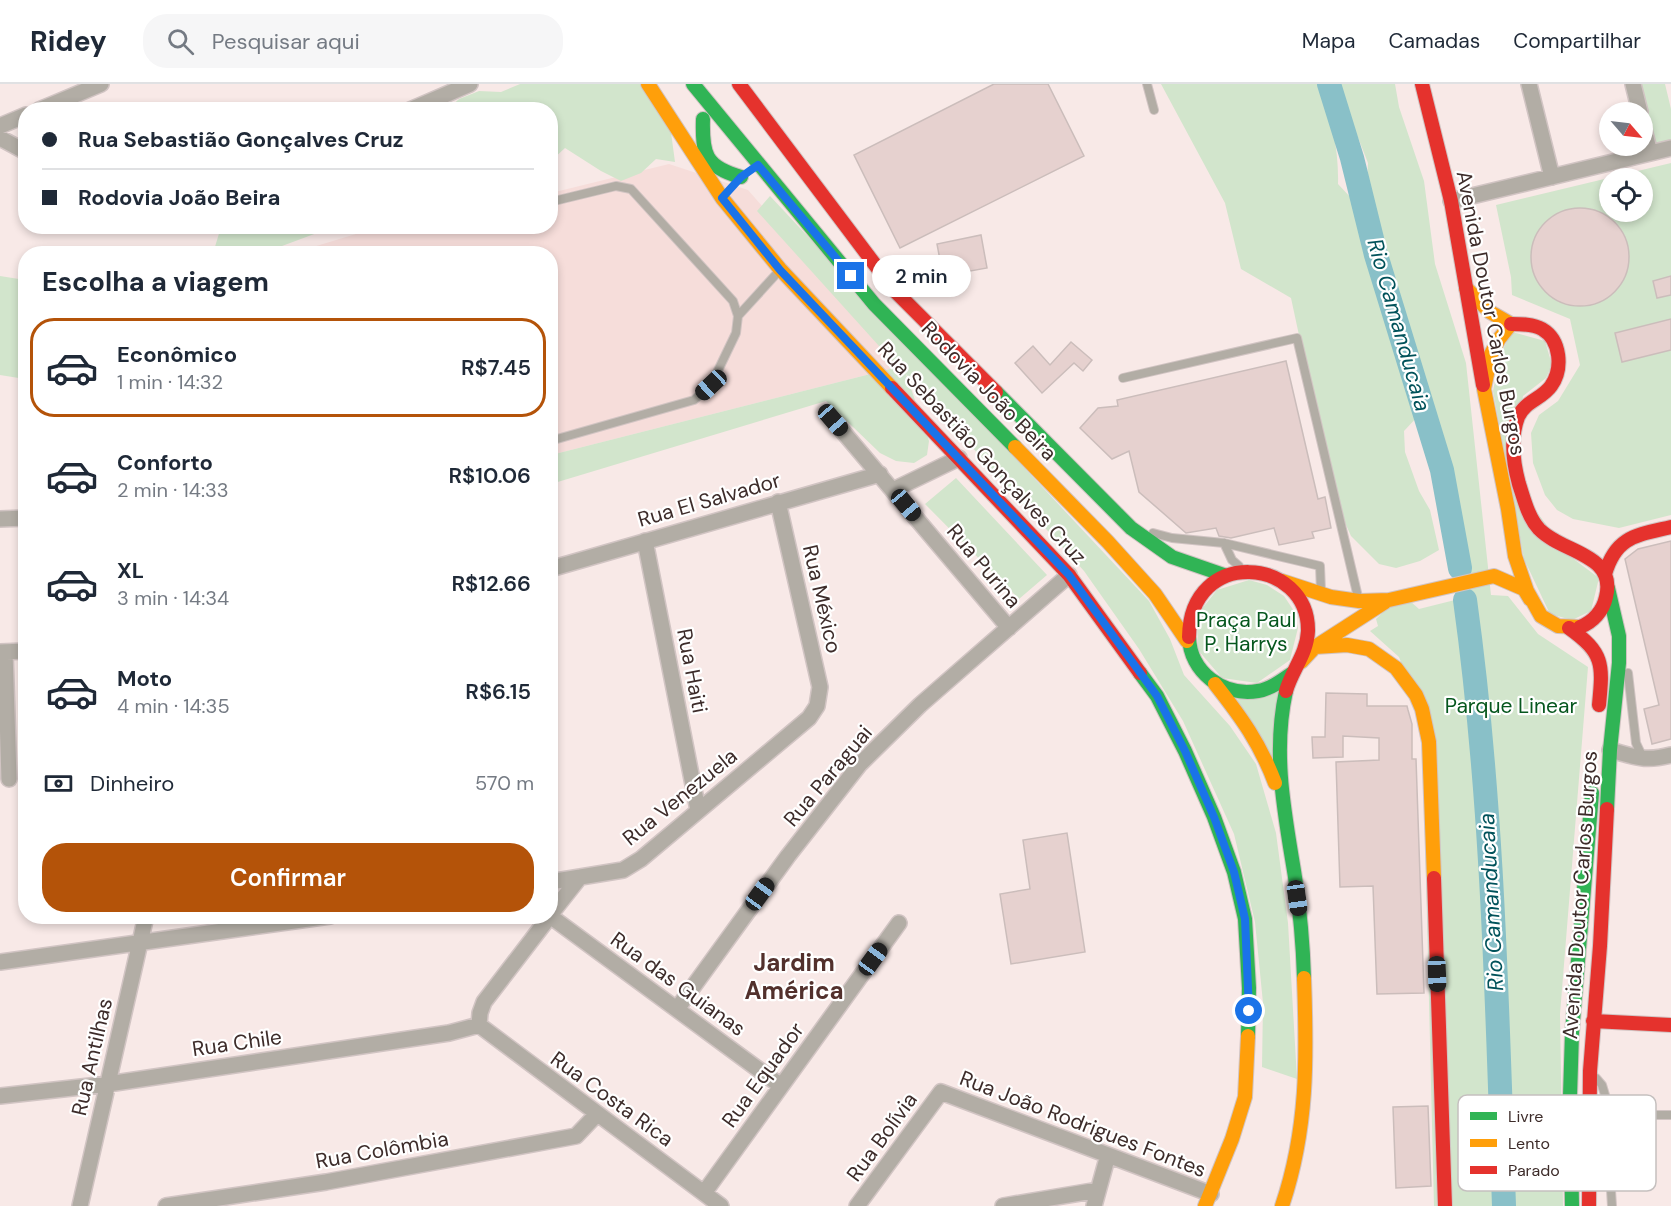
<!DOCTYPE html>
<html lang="pt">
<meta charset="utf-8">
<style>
:root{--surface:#fff;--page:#f6f6f7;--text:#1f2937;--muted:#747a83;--line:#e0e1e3;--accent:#b45309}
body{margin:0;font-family:"DM Sans",sans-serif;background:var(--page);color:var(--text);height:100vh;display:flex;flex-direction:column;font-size:22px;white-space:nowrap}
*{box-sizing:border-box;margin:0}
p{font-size:20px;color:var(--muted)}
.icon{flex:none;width:33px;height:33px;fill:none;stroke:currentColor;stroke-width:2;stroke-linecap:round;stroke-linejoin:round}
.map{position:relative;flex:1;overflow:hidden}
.side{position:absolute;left:18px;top:162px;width:540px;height:678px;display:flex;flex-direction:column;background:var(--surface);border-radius:24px;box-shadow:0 3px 9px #0003}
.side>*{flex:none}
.hud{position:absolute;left:18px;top:18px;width:540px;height:132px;border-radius:24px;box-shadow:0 3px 9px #0003;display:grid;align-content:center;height:132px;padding:0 24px;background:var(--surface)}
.needle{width:39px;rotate:118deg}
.controls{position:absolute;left:1599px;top:18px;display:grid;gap:12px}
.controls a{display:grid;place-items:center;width:54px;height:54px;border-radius:50%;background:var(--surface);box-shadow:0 3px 9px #0003;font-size:30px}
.end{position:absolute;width:27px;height:27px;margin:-14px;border:8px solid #1a73e8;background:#fff;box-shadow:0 0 0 3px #fff}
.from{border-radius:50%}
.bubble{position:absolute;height:42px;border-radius:21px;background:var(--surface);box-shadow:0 3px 9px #0003;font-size:20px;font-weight:600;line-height:42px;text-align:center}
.car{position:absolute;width:18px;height:36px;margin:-18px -9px;border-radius:8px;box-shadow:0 0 4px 2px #0007;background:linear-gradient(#222 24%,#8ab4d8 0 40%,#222 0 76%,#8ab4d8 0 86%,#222 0)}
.hud b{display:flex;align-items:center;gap:21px;height:57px;font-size:22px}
.hud b+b{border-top:2px solid var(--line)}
.hud i{width:15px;height:15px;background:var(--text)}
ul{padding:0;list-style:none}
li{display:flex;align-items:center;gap:18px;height:99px;margin:0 12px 9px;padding:0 12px;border:3px solid transparent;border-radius:24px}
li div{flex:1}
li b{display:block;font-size:22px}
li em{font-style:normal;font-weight:600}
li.active{border-color:var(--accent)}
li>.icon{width:54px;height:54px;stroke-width:1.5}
h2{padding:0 24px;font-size:27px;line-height:72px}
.pay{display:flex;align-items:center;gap:15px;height:66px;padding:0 24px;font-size:22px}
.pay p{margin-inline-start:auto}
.primary-button{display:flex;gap:12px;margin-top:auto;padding:12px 24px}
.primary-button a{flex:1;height:69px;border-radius:24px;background:var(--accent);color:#fff;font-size:24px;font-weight:600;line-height:69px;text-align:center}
header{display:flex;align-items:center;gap:36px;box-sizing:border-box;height:84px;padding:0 30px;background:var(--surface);border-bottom:2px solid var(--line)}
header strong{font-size:28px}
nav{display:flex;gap:33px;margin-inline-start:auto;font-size:21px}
.search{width:420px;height:54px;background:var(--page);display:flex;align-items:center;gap:15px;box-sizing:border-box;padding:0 21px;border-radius:24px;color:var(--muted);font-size:22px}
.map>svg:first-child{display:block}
</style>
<header>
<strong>Ridey</strong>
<div class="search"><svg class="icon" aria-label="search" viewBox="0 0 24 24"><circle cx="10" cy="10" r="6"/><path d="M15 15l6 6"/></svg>Pesquisar aqui</div>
<nav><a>Mapa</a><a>Camadas</a><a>Compartilhar</a></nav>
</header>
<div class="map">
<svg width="1671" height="1122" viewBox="0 0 1671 1122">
<rect width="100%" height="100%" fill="#f8e9e7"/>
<path fill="#f6ddda" d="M669,80L748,106L902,282L551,371L550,170H290L379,143L550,142L551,109Z"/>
<path fill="#d2e5cc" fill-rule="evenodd" d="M520,0H649L670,41L675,78L656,75L641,89L621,97L601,87L565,64L551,77L550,26H447L459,15L479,7L501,8Z
M1161,0H1322C1331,33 1339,66 1338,100L1352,115L1367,101L1368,79L1337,0H1395L1399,23L1424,97L1435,180L1466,279L1491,511L1508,512L1538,550L1588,583L1560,930L1563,1122H1434L1422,633L1399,573L1370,547L1378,542L1376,535L1402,510L1419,525L1459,515L1454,490L1458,425L1446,385L1436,366L1432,346L1419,331L1404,347L1405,368L1419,407L1430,426L1439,466L1420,477L1396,484L1379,480L1351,452L1334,414L1291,214L1241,185L1225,119Z
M1638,0H1665L1671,25V59L1654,64Z
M1671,79V431L1619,444L1573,435L1557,426L1545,411L1533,379L1531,349L1539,331L1558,317L1580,281L1570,235L1512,211L1511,193L1496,121ZM1610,94H1642V128H1610Z
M770,112L1149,517L1170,555L1184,591L1230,642L1256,680L1276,749L1288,839L1297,995L1262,983L1263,919L1255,838L1234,750L1183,637L1139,565L1084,487L906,290L929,357L927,371L914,379L896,377L880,369L826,317L551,400V371L898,283L757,127Z
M221,143V142L333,143L282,162L269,169H171L172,162L193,166H214Z
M0,192L25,196V295L0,291Z
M1512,248L1545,257L1552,281L1546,294L1523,312L1510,393L1571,473L1599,494L1591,527L1572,536L1550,530L1524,475L1493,307L1500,271Z
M956,394L1047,491L1019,515L925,420Z
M1249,496L1267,501L1284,512L1294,527L1298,544L1290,576L1257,599L1222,594L1198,566L1197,531L1217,506Z
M1280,605L1277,695L1235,616Z"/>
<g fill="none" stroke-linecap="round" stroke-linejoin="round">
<path stroke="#89c0c8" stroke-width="24" d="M1329,0L1352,74L1376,171L1442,386L1460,484
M1465,516C1493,717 1497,920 1504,1122"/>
</g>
<path fill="#e6d1cf" stroke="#cbbdbb" stroke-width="1.5" d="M994,0H1048L1084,72L900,164L854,71Z
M1531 173a49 49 0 1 1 98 0a49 49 0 1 1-98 0Z
M981,151L987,184L943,192L937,160Z
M1671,192V211L1657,214L1653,197Z
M1671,235V266L1622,278L1615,249Z
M1071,258L1092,276L1083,287L1074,279L1042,309L1015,279L1033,262L1050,281Z
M1286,277L1318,415L1325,413L1331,444L1312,448L1314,454L1279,461L1274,444L1231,454L1219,452L1216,444L1186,449L1139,408L1129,367L1112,375L1080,344L1098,324L1118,322L1117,316Z
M1671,457V655L1652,660L1644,625L1659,621L1625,475L1638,465Z
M1326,609L1367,610V622H1407L1408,626L1412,640V675H1416L1424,909L1377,910L1373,802L1340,803L1336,678L1379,676V654L1343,652V673L1313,674L1312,653H1325Z
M1067,749L1085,868L1011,880L1000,810L1030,805L1023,756Z
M1428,1022L1431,1102L1396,1104L1393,1023Z"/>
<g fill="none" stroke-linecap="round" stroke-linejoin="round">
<g stroke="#d1c4c3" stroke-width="10">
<path id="lane" d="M1147,0L1154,26
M550,118L616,102L631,105L733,217L738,232L736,249L711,301L694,316L550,357
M738,232L779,187
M1123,294L1297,254L1358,513
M1153,449L1172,454L1224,459L1320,482L1321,507
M1224,459L1232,476L1239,482
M1628,589L1636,659L1643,674
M1596,994L1602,1001L1605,1011L1612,1122
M1606,1031H1671"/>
</g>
<g stroke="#d1c4c3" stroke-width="18">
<path id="street" d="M1529,0L1552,93
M1633,0L1640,28
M39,26L101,0
M410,26L470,0
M1642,38L1650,69
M0,42L26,31
M0,54L26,68
M1451,117L1671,64
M833,336L1009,544
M893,406L959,374
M0,435L26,434
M645,457L698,726
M550,485L880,390
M0,568L26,567
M5,568L9,695
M1610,666C1636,673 1645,678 1671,671
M550,798L623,786L641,775L809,634L817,622L820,603L778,418
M550,831L580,793
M550,832L781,1002
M0,878L330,832
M677,925L788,772L860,680L920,621L1069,491
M479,941L721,1122
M479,941L480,929L484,918L550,832
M0,1012L108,1000L449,949L479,941
M704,1109L899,839
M80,1122L146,832
M166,1122L326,1098L576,1052L597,1030
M857,1122L941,1008L1211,1110
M1003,1122L1098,1106
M1094,1122L1108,1071"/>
</g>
<g stroke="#d1c4c3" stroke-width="16">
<path id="fast" d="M693,0L874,220L1015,363
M703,35C702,70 705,83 741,93
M996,308L1131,444L1172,473L1224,491
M1189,553C1190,588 1223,613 1258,607C1270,605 1281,597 1291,590
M1140,589L1157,612L1185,667L1214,733L1234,788L1245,835L1249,904L1248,952
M1286,607C1272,670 1285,731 1295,793C1300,827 1303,860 1304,894
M1607,725L1610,666L1619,579V552L1608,504
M1572,1122L1570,1012L1572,949L1592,709"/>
</g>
<g stroke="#d1c4c3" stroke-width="16">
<path id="slow" d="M648,0L722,114L780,185L892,304
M1466,204L1490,228L1511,240
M1511,240L1499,255L1491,270L1484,305L1508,425L1515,472L1527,507L1541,532L1558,542L1580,543
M1015,363L1108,458L1155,510L1187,557
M1282,497L1331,513L1359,517L1389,516L1494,492L1524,505L1530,515
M1315,563L1347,561L1369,565L1396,584L1416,611L1422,625L1429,658L1434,794
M1301,578L1315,563L1385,518
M1215,600C1241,633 1260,659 1275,699
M1205,1122L1232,1055L1245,1013L1248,952
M1282,1122C1308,1045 1307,974 1304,894"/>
</g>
<g stroke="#d1c4c3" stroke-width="16">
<path id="jam" d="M739,0L894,206L996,308
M1422,0L1451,117L1483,301
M1511,240C1521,240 1533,240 1542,245C1561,256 1563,285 1551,302C1542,315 1525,317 1518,333C1510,354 1513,378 1519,400C1524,415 1528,433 1539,445C1562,469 1617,470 1606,513C1603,527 1593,538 1580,543
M892,304L1069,491L1140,589
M1605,490C1616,452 1637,451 1671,443
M1569,544C1604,569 1603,580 1599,621
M1189,553C1190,462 1309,473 1308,547C1307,570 1292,586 1286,607
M1434,794L1445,1122
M1593,937L1671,941
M1589,1122L1590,987L1600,862L1607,725"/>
</g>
<use href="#lane" stroke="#b2ada5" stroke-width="8"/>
<use href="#street" stroke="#b2ada5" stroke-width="15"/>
<use href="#fast" stroke="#30b455" stroke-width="14"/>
<use href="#slow" stroke="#ff9f0a" stroke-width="14"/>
<use href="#jam" stroke="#e5322d" stroke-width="14"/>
</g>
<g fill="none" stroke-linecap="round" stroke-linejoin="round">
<path stroke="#1a73e8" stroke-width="8" d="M851,192L758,81L741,93L722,114L780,186L1069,491L1157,612L1185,667L1214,733L1234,788L1245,835L1249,927"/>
</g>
<g text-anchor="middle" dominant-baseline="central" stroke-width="4.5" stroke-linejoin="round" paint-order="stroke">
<g font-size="21" fill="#3d2c2a" stroke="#fff">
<text transform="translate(1491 229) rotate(79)">Avenida Doutor Carlos Burgos</text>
<text transform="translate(989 307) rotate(46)">Rodovia João Beira</text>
<text transform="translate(982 369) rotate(47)">Rua Sebastião Gonçalves Cruz</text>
<text transform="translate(709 416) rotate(-16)">Rua El Salvador</text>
<text transform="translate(984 482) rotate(50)">Rua Purina</text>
<text transform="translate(822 515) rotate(77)">Rua México</text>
<text transform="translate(692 587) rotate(79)">Rua Haiti</text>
<text transform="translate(828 692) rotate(-50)">Rua Paraguai</text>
<text transform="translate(680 713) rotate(-39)">Rua Venezuela</text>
<text transform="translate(1580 811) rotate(-86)">Avenida Doutor Carlos Burgos</text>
<text transform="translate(678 900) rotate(36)">Rua das Guianas</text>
<text transform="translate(237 959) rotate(-8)">Rua Chile</text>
<text transform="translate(92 973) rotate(-77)">Rua Antilhas</text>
<text transform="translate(763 991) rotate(-54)">Rua Equador</text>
<text transform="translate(612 1015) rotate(36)">Rua Costa Rica</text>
<text transform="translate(1083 1040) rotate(21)">Rua João Rodrigues Fontes</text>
<text transform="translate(882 1053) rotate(-54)">Rua Bolívia</text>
<text transform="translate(382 1066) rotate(-10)">Rua Colômbia</text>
</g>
<g font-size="21" fill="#06571e" stroke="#fff">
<text x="1246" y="536">Praça Paul<tspan x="1246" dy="24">P. Harrys</tspan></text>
<text x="1511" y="622">Parque Linear</text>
</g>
<g font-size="22" font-style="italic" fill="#00525a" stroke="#fff">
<text transform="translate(1399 241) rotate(74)">Rio Camanducaia</text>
<text transform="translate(1491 818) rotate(-93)">Rio Camanducaia</text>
</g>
<g font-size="24" font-weight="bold" fill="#52302c" stroke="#fff">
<text x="794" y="878">Jardim<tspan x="794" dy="28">América</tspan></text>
</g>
</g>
<rect x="1458" y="1011" width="198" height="96" rx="9" fill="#fff" stroke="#c5c0bf" stroke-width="1.5"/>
<rect x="1470" y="1028" width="27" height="8" fill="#30b455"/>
<rect x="1470" y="1055" width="27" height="8" fill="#ff9f0a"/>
<rect x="1470" y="1082" width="27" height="8" fill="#e5322d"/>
<g font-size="16" fill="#3d2c2a">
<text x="1508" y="1038">Livre</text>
<text x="1508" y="1065">Lento</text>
<text x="1508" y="1092">Parado</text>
</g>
</svg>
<div class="controls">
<a><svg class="needle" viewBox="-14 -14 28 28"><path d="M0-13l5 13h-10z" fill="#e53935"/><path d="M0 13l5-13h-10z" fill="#747a83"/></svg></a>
<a><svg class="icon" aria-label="locate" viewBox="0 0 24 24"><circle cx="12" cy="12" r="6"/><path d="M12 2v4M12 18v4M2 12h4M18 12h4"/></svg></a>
</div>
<i class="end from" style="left:1249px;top:927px"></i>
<i class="end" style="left:851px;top:192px"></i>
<div class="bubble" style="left:872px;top:171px;width:99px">2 min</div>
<i class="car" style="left:711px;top:301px;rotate:227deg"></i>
<i class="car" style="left:833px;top:336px;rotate:139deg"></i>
<i class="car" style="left:906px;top:421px;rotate:140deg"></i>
<i class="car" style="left:760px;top:810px;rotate:36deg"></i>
<i class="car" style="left:1297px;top:814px;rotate:172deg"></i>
<i class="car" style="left:873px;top:875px;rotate:36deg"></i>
<i class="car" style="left:1437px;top:890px;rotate:178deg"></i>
<div class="hud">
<b><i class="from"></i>Rua Sebastião Gonçalves Cruz</b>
<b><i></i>Rodovia João Beira</b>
</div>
<section class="side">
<h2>Escolha a viagem</h2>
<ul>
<li class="active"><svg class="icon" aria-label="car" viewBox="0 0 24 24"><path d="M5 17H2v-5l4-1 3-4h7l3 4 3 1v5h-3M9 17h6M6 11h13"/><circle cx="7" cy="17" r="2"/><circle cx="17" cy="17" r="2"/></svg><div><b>Econômico</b><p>1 min · 14:32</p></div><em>R$7.45</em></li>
<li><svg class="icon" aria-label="car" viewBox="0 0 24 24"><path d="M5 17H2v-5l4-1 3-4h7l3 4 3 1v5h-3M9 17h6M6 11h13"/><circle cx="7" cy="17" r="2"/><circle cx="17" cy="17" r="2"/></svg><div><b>Conforto</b><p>2 min · 14:33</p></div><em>R$10.06</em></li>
<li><svg class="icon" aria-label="car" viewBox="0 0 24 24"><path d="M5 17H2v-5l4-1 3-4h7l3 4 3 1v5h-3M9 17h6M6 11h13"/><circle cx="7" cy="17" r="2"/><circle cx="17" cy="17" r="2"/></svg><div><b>XL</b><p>3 min · 14:34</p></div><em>R$12.66</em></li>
<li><svg class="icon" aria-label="car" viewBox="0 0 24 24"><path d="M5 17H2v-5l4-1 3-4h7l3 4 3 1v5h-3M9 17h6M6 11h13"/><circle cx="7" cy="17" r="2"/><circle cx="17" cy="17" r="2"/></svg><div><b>Moto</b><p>4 min · 14:35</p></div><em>R$6.15</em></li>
</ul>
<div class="pay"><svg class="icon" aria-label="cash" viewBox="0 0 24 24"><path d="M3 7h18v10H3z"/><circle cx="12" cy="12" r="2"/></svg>Dinheiro<p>570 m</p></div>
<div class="primary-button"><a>Confirmar</a></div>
</section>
</div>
